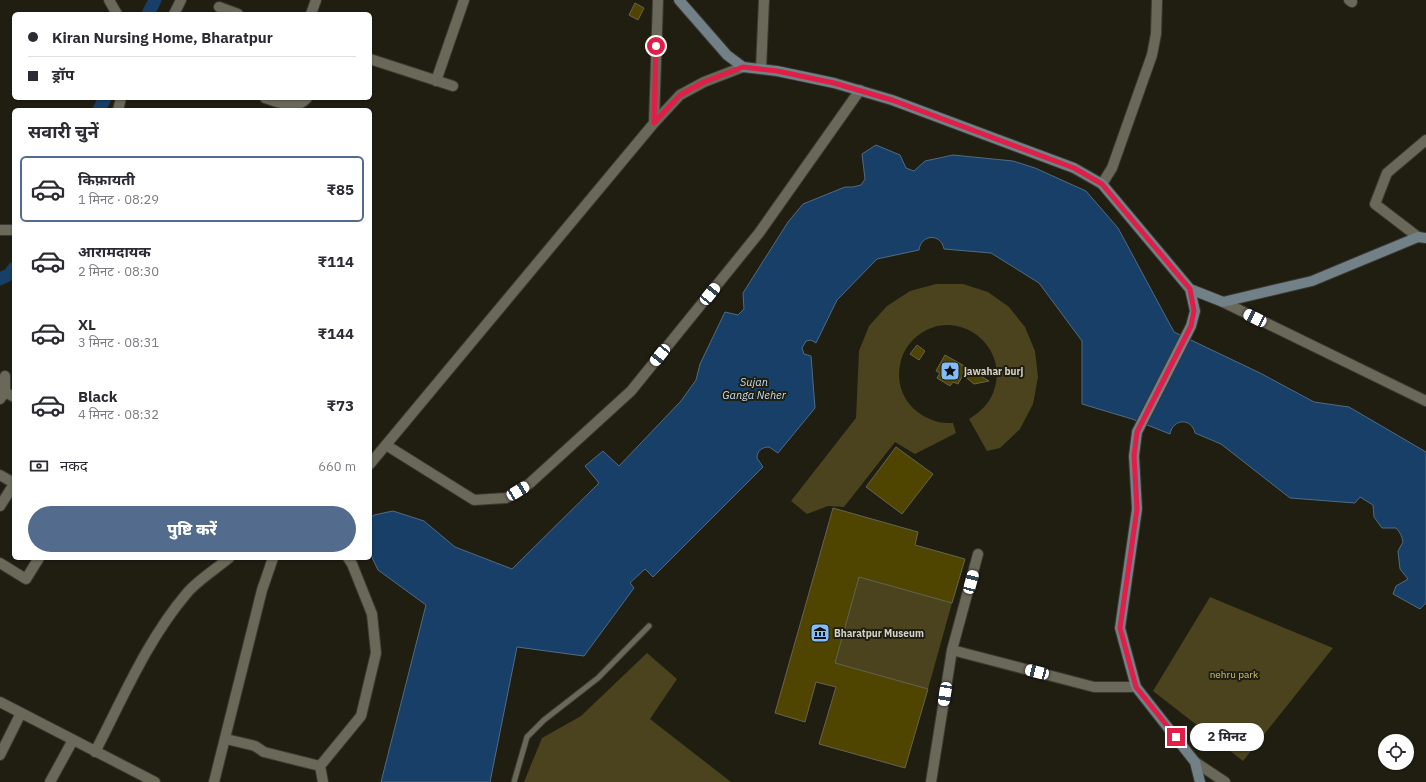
<!DOCTYPE html>
<html lang="hi">
<meta charset="utf-8">
<style>
:root{--surface:#fff;--page:#f7f7f7;--text:#2b2b33;--muted:#7c7c81;--line:#e1e1e2;--accent:#536c8d}
body{margin:0;font-family:"IBM Plex Sans","Noto Sans Devanagari",sans-serif;background:var(--page);color:var(--text);height:100vh;display:flex;flex-direction:column;font-size:15px;white-space:nowrap}
*{box-sizing:border-box;margin:0}
p{font-size:13px;color:var(--muted)}
.icon{flex:none;width:22px;height:22px;fill:none;stroke:currentColor;stroke-width:2;stroke-linecap:round;stroke-linejoin:round}
.map{position:relative;flex:1;overflow:hidden}
.side{position:absolute;left:12px;top:108px;width:360px;height:452px;display:flex;flex-direction:column;background:var(--surface);border-radius:6px;box-shadow:0 1px 3px #0004}
.side>*{flex:none}
.guide{position:absolute;left:12px;top:12px;width:360px;height:88px;border-radius:6px;box-shadow:0 1px 3px #0004;display:grid;align-content:center;height:88px;padding:0 16px;background:var(--surface)}
.tools{position:absolute;left:1378px;top:734px;display:grid;gap:8px}
.tools a{display:grid;place-items:center;width:36px;height:36px;border-radius:50%;background:var(--surface);box-shadow:0 1px 3px #0004;font-size:20px}
.end{position:absolute;width:18px;height:18px;margin:-9px;border:5px solid #e11d48;background:#fff;box-shadow:0 0 0 2px #fff}
.from{border-radius:50%}
.bubble{position:absolute;height:28px;border-radius:14px;background:var(--surface);box-shadow:0 1px 3px #0004;font-size:13px;font-weight:800;line-height:28px;text-align:center}
.car{position:absolute;width:12px;height:24px;margin:-12px -6px;border-radius:5px;box-shadow:0 0 3px 1px #0007;background:linear-gradient(#fff 24%,#345 0 40%,#fff 0 76%,#345 0 86%,#fff 0)}
.guide b{display:flex;align-items:center;gap:14px;height:38px;font-size:15px}
.guide b+b{border-top:1px solid var(--line)}
.guide i{width:10px;height:10px;background:var(--text)}
ul{padding:0;list-style:none}
li{display:flex;align-items:center;gap:12px;height:66px;margin:0 8px 6px;padding:0 8px;border:2px solid transparent;border-radius:6px}
li div{flex:1}
li b{display:block;font-size:15px}
li em{font-style:normal;font-weight:800}
li.active{border-color:var(--accent)}
li>.icon{width:36px;height:36px;stroke-width:1.5}
h2{padding:0 16px;font-size:18px;line-height:48px}
.pay{display:flex;align-items:center;gap:10px;height:44px;padding:0 16px;font-size:15px}
.pay p{margin-inline-start:auto}
.button{display:flex;gap:8px;margin-top:auto;padding:8px 16px}
.button a{flex:1;height:46px;border-radius:24px;background:var(--accent);color:#fff;font-size:16px;font-weight:800;line-height:46px;text-align:center}
.map>svg:first-child{display:block}
</style>
<div class="map">
<svg width="1426" height="782" viewBox="0 0 1426 782">
<rect width="100%" height="100%" fill="#201e11"/>
<path fill="#4a431e" d="M936,284H963L988,292L1009,307L1025,327L1035,351L1038,377L1033,404L1020,429L1000,448L987,451L969,419C973,416 977,414 981,410C987,405 992,397 994,390C1010,344 954,304 916,337C908,344 902,353 900,365C895,391 910,413 935,421C940,423 947,423 953,423L956,433L915,454L895,442L844,507L828,506L807,514L791,501L856,418L859,351L869,326L887,306L910,291Z
M859,577L952,603L928,689L835,663Z
M1210,597L1333,648L1243,761L1153,691Z
M647,653L677,679L650,719L731,782H524L542,738L581,716Z"/>
<path fill="#183f67" stroke="#506b84" d="M876,145L900,155L906,168L914,171L925,161L953,155L1013,161L1035,168L1086,191L1118,228L1174,332L1260,373L1314,402L1349,407L1426,452V603L1420,609L1393,594L1396,586L1408,579L1400,569L1398,551L1403,542C1402,536 1400,532 1396,528H1382L1374,517L1373,505L1360,497L1355,503L1290,498L1221,444L1195,433C1192,418 1173,418 1170,434L1132,419L1082,404V341L1039,283L991,253L944,249C941,233 921,234 919,250L877,259L837,300L816,343L811,340L806,341L802,348L804,354L811,356L815,408L778,453L769,447C762,447 757,451 757,458L763,467L653,577L645,569L630,583L634,588L584,656L517,647L490,782H381L426,605L378,570L370,553V518L374,515L393,511L424,521L455,547L512,569L599,483L585,466L603,451L619,466L681,401L696,380L700,364L725,312L738,315L744,309L743,293L788,222L803,204L845,187H853L861,185L865,179L862,154Z"/>
<g fill="none" stroke-linecap="round" stroke-linejoin="round">
<path stroke="#183f67" stroke-width="13" d="M148,14L155,0
M99,110L105,98
M0,279L10,274L14,268"/>
</g>
<path fill="#4f4500" stroke="#666354" d="M635,3L644,8L638,20L629,15Z
M917,345L925,351L919,360L910,354Z
M945,355L959,363L989,381L974,384L963,375L958,384L953,382L950,386L937,378L940,373L936,371Z
M896,447L933,474L902,514L866,487Z
M833,508L918,532L915,545L965,559L952,603L859,577L835,663L928,689L905,768L819,744L836,687L816,682L805,722L775,713Z"/>
<g fill="none" stroke-linecap="round" stroke-linejoin="round">
<g stroke="#3a3831" stroke-width="7">
<path id="service" d="M514,782L527,737L544,720L598,678L649,626"/>
</g>
<g stroke="#3a3831" stroke-width="12">
<path id="minor" d="M109,0L117,14
M1349,0L1352,2
M219,7L238,14
M174,14L181,0
M311,14L316,0
M370,59L453,86
M761,69L764,0
M436,81L464,0
M265,98C279,103 296,111 307,98
M118,110L121,98
M1102,184L1112,168L1152,55L1156,34L1157,0
M0,230H14
M1418,237L1375,204L1387,173L1426,140
M5,392L14,397
M0,399L5,392V376
M386,445L474,500L506,498L529,484L631,391L759,233L860,90
M0,475L14,483
M0,506L14,484
M0,563L26,579L39,558
M952,650L1094,687H1136
M0,702L155,782
M226,739L255,746L264,752L320,766
M95,752C123,698 147,640 187,593C197,581 216,569 229,558
M0,755L21,713
M1195,762L1225,782
M50,782L73,740
M323,782L320,766L361,716L376,653L372,614L352,564L348,558
M931,782L952,650L978,554"/>
</g>
<g stroke="#3a3831" stroke-width="12">
<path id="tertiary" d="M654,123L680,95L704,82L743,67
M1223,302L1426,401
M370,464L654,123L658,0
M214,782L262,590L273,558"/>
</g>
<g stroke="#3a3831" stroke-width="12">
<path id="secondary" d="M679,0L727,55L743,67L777,71L834,83L892,100L1074,168L1102,184L1190,289L1223,302L1312,281L1418,237L1426,238
M1190,289L1195,311L1191,326L1137,432L1134,456L1137,509L1120,628L1136,687L1195,762L1200,782"/>
</g>
<use href="#service" stroke="#6a6858" stroke-width="5"/>
<use href="#minor" stroke="#6a6858" stroke-width="10"/>
<use href="#tertiary" stroke="#6a6858" stroke-width="10"/>
<use href="#secondary" stroke="#728188" stroke-width="10"/>
</g>
<g fill="none" stroke-linecap="round" stroke-linejoin="round">
<path stroke="#e11d48" stroke-width="5" d="M656,46L654,123L680,95L704,82L743,67L777,71L834,83L892,100L1074,168L1102,184L1190,289L1194,311L1191,326L1137,432L1134,456L1137,509L1120,628L1136,687L1176,737"/>
</g>
<defs>
<g id="sight-square" transform="scale(1)"><rect x="-9" y="-9" width="18" height="18" rx="4" fill="#83bcfb" stroke="#201e11"/><path d="M0-6L1.8-2.2L6-1.7L2.9 1.2L3.7 5.4L0 3.3L-3.7 5.4L-2.9 1.2L-6-1.7L-1.8-2.2Z" fill="#111"/></g>
<g id="museum-square" transform="scale(1)"><rect x="-9" y="-9" width="18" height="18" rx="4" fill="#83bcfb" stroke="#201e11"/><path d="M0-6L6-3V-2H-6V-3ZM-5-1h2V3h-2ZM-1-1h2V3h-2ZM3-1h2V3H3ZM-6 4H6V6H-6Z" fill="#111"/></g>
</defs>
<g fill-rule="evenodd">
<use href="#sight-square" x="950" y="371"/>
<use href="#museum-square" x="820" y="633"/>
</g>
<g text-anchor="middle" dominant-baseline="central" stroke-width="4" stroke-linejoin="round" paint-order="stroke">
<g font-size="10" font-weight="bold" fill="#d3d1c8" stroke="#201e11" text-anchor="start">
<text x="964" y="371">jawahar burj</text>
<text x="834" y="633">Bharatpur Museum</text>
</g>
<g font-size="10" fill="#d0c168" stroke="#201e11">
<text x="1234" y="674">nehru park</text>
</g>
<g font-size="11" font-style="italic" fill="#c2daf4" stroke="#201e11">
<text x="754" y="382">Sujan<tspan x="754" dy="13">Ganga Neher</tspan></text>
</g>
</g>
</svg>
<div class="tools">
<a><svg class="icon" aria-label="locate" viewBox="0 0 24 24"><circle cx="12" cy="12" r="6"/><path d="M12 2v4M12 18v4M2 12h4M18 12h4"/></svg></a>
</div>
<i class="end from" style="left:656px;top:46px"></i>
<i class="end" style="left:1176px;top:737px"></i>
<div class="bubble" style="left:1190px;top:723px;width:74px">2 मिनट</div>
<i class="car" style="left:710px;top:294px;rotate:39deg"></i>
<i class="car" style="left:1255px;top:318px;rotate:297deg"></i>
<i class="car" style="left:660px;top:355px;rotate:219deg"></i>
<i class="car" style="left:518px;top:491px;rotate:58deg"></i>
<i class="car" style="left:971px;top:582px;rotate:15deg"></i>
<i class="car" style="left:1037px;top:672px;rotate:285deg"></i>
<i class="car" style="left:945px;top:694px;rotate:189deg"></i>
<div class="guide">
<b><i class="from"></i>Kiran Nursing Home, Bharatpur</b>
<b><i></i>ड्रॉप</b>
</div>
<section class="side">
<h2>सवारी चुनें</h2>
<ul>
<li class="active"><svg class="icon" aria-label="car" viewBox="0 0 24 24"><path d="M5 17H2v-5l4-1 3-4h7l3 4 3 1v5h-3M9 17h6M6 11h13"/><circle cx="7" cy="17" r="2"/><circle cx="17" cy="17" r="2"/></svg><div><b>किफ़ायती</b><p>1 मिनट · 08:29</p></div><em>₹85</em></li>
<li><svg class="icon" aria-label="car" viewBox="0 0 24 24"><path d="M5 17H2v-5l4-1 3-4h7l3 4 3 1v5h-3M9 17h6M6 11h13"/><circle cx="7" cy="17" r="2"/><circle cx="17" cy="17" r="2"/></svg><div><b>आरामदायक</b><p>2 मिनट · 08:30</p></div><em>₹114</em></li>
<li><svg class="icon" aria-label="car" viewBox="0 0 24 24"><path d="M5 17H2v-5l4-1 3-4h7l3 4 3 1v5h-3M9 17h6M6 11h13"/><circle cx="7" cy="17" r="2"/><circle cx="17" cy="17" r="2"/></svg><div><b>XL</b><p>3 मिनट · 08:31</p></div><em>₹144</em></li>
<li><svg class="icon" aria-label="car" viewBox="0 0 24 24"><path d="M5 17H2v-5l4-1 3-4h7l3 4 3 1v5h-3M9 17h6M6 11h13"/><circle cx="7" cy="17" r="2"/><circle cx="17" cy="17" r="2"/></svg><div><b>Black</b><p>4 मिनट · 08:32</p></div><em>₹73</em></li>
</ul>
<div class="pay"><svg class="icon" aria-label="cash" viewBox="0 0 24 24"><path d="M3 7h18v10H3z"/><circle cx="12" cy="12" r="2"/></svg>नकद<p>660 m</p></div>
<div class="button"><a>पुष्टि करें</a></div>
</section>
</div>
